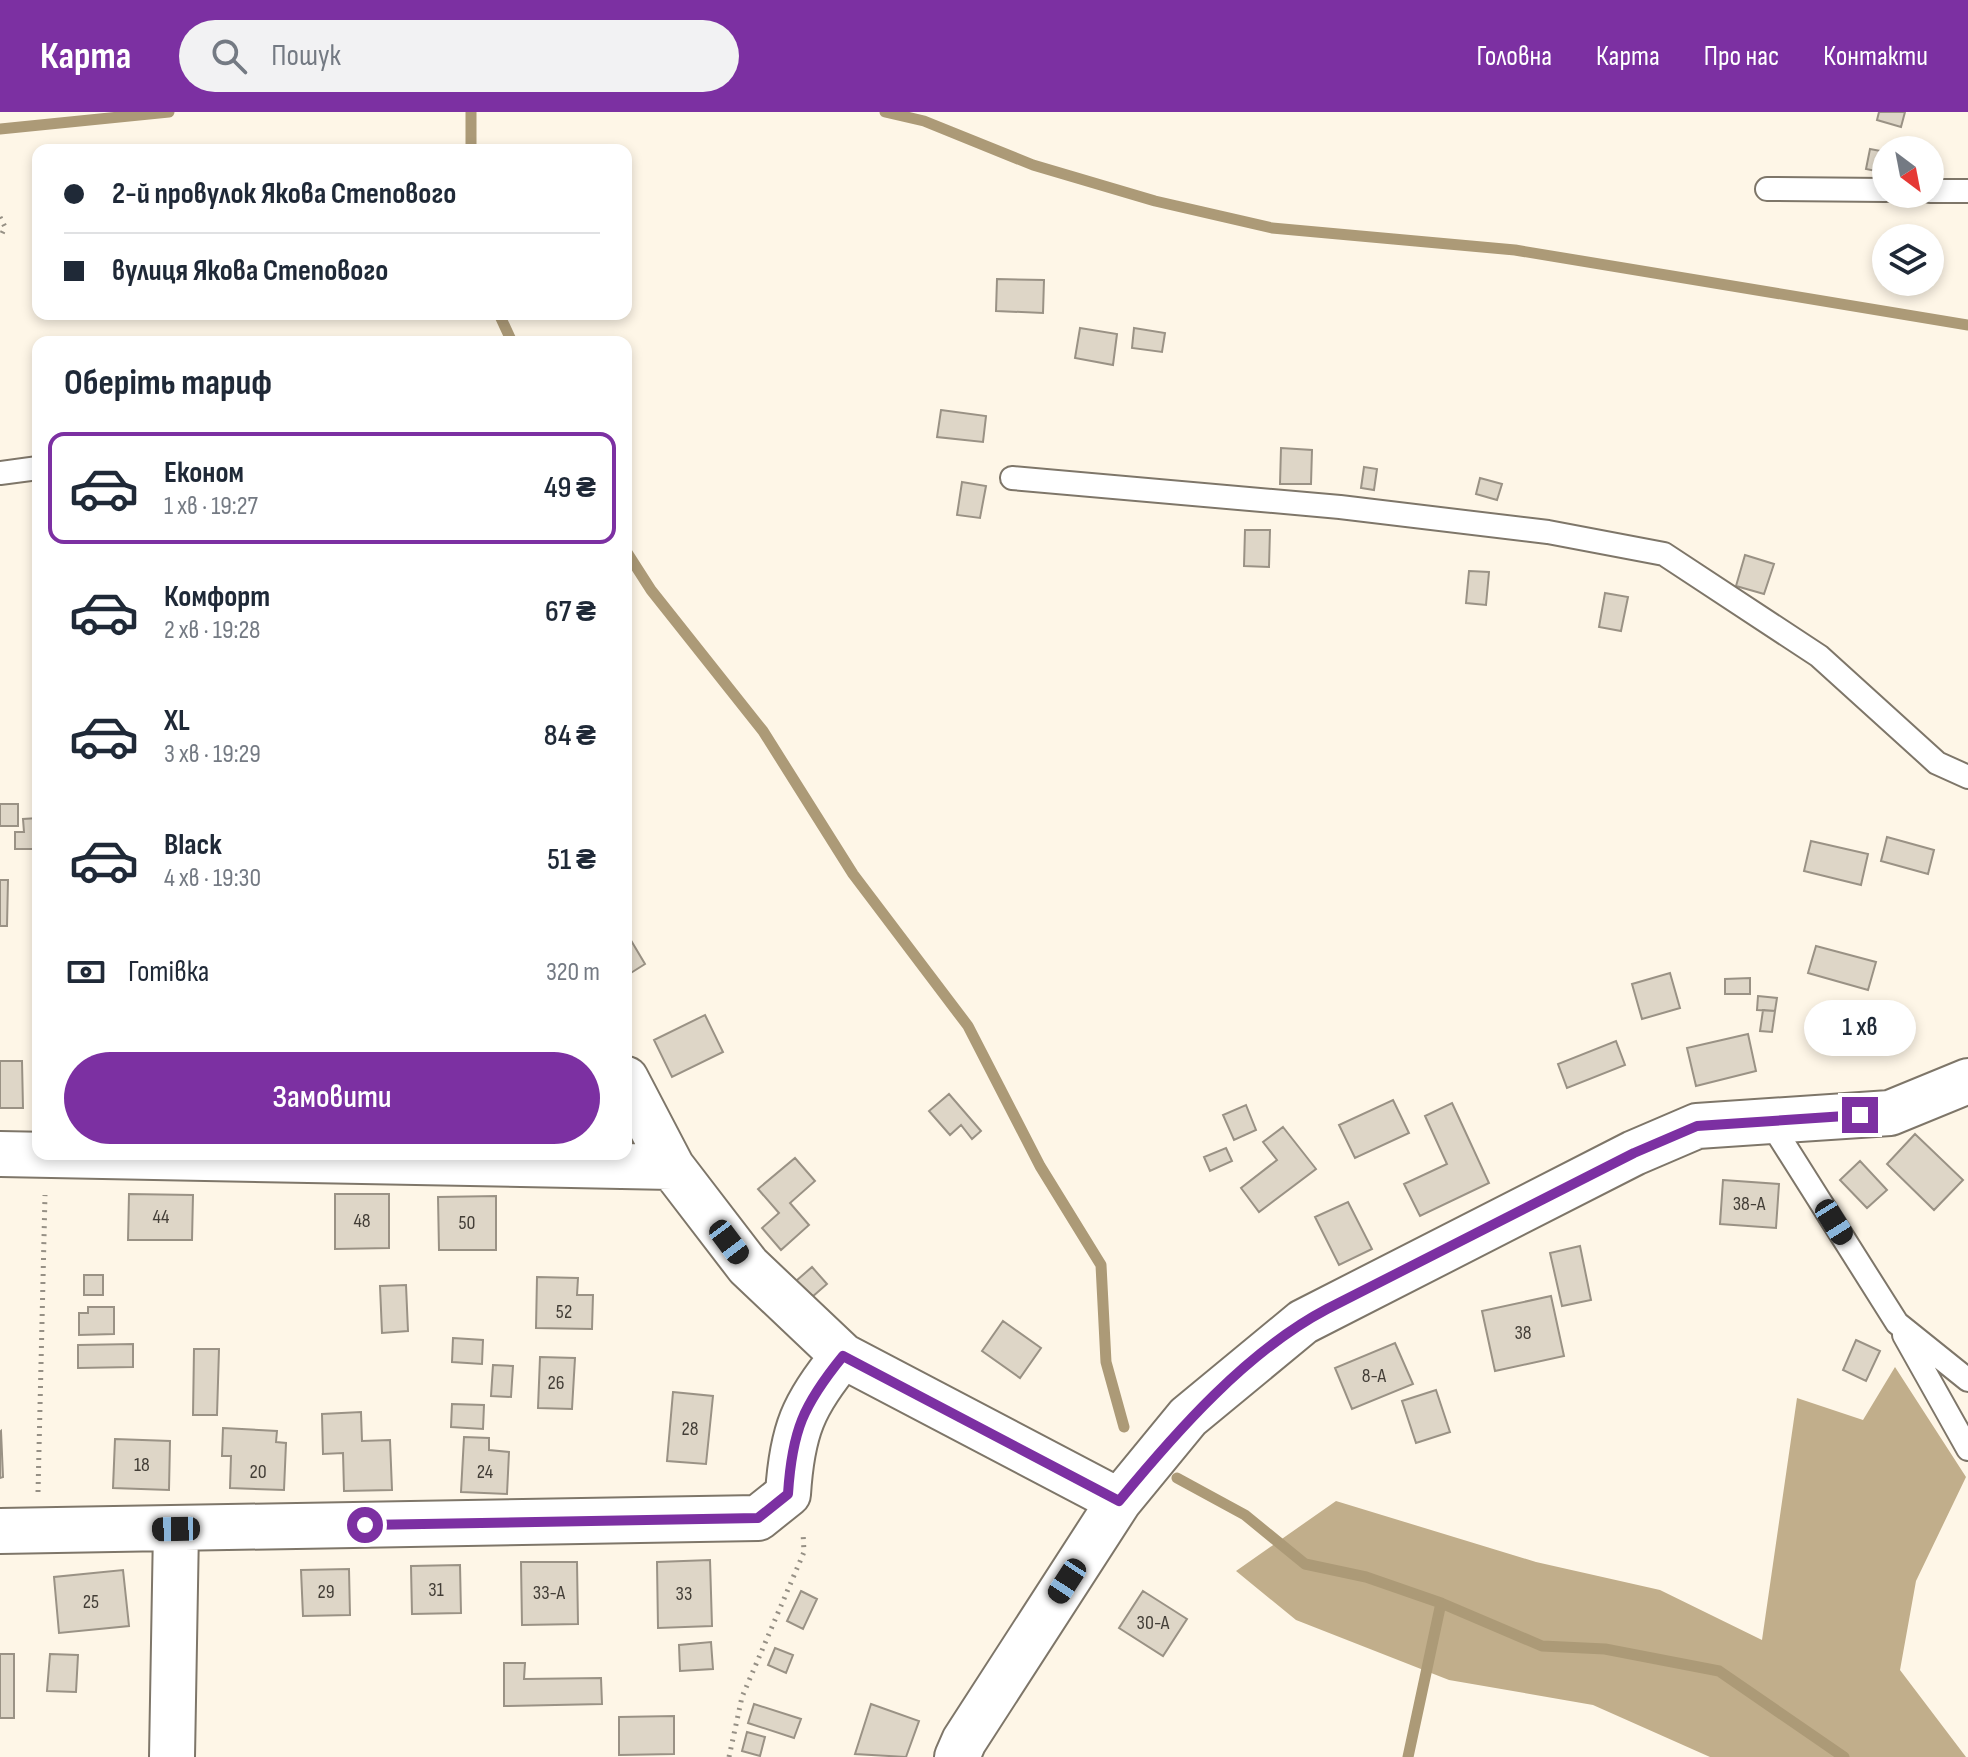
<!DOCTYPE html>
<html lang="uk">
<meta charset="utf-8">
<style>
:root{--surface:#fff;--page:#f2f2f3;--text:#1f2937;--muted:#747a83;--line:#e0e1e3;--accent:#7c30a2}
body{margin:0;font-family:"Sofia Sans Condensed",sans-serif;background:var(--page);color:var(--text);height:100vh;display:flex;flex-direction:column;font-size:30px;white-space:nowrap}
*{box-sizing:border-box;margin:0}
p{font-size:26px;color:var(--muted)}
.icon{flex:none;width:44px;height:44px;fill:none;stroke:currentColor;stroke-width:2;stroke-linecap:round;stroke-linejoin:round}
.map{position:relative;flex:1;overflow:hidden}
.panel{position:absolute;left:32px;top:224px;width:600px;height:824px;display:flex;flex-direction:column;background:var(--surface);border-radius:16px;box-shadow:0 4px 12px #0003}
.panel>*{flex:none}
.top-card{position:absolute;left:32px;top:32px;width:600px;height:176px;border-radius:16px;box-shadow:0 4px 12px #0003;display:grid;align-content:center;height:176px;padding:0 32px;background:var(--surface)}
.needle{width:52px;rotate:148deg}
.tools{position:absolute;left:1872px;top:24px;display:grid;gap:16px}
.tools a{display:grid;place-items:center;width:72px;height:72px;border-radius:50%;background:var(--surface);box-shadow:0 4px 12px #0003;font-size:40px}
.end{position:absolute;width:36px;height:36px;margin:-18px;border:10px solid #7c30a2;background:#fff;box-shadow:0 0 0 4px #fff}
.from{border-radius:50%}
.bubble{position:absolute;height:56px;border-radius:28px;background:var(--surface);box-shadow:0 4px 12px #0003;font-size:26px;font-weight:600;line-height:56px;text-align:center}
.car{position:absolute;width:24px;height:48px;margin:-24px -12px;border-radius:10px;box-shadow:0 0 6px 2px #0007;background:linear-gradient(#222 24%,#8ab4d8 0 40%,#222 0 76%,#8ab4d8 0 86%,#222 0)}
.top-card b{display:flex;align-items:center;gap:28px;height:76px;font-size:30px}
.top-card b+b{border-top:2px solid var(--line)}
.top-card i{width:20px;height:20px;background:var(--text)}
ul{padding:0;list-style:none}
li{display:flex;align-items:center;gap:24px;height:112px;margin:0 16px 12px;padding:0 16px;border:4px solid transparent;border-radius:16px}
li div{flex:1}
li b{display:block;font-size:30px}
li em{font-style:normal;font-weight:600}
li.on{border-color:var(--accent)}
li>.icon{width:72px;height:72px;stroke-width:1.5}
h2{padding:0 32px;font-size:36px;line-height:96px}
.pay{display:flex;align-items:center;gap:20px;height:88px;padding:0 32px;font-size:30px}
.pay p{margin-inline-start:auto}
.action{display:flex;gap:16px;margin-top:auto;padding:16px 32px}
.action a{flex:1;height:92px;border-radius:48px;background:var(--accent);color:#fff;font-size:32px;font-weight:600;line-height:92px;text-align:center}
header{display:flex;align-items:center;gap:48px;box-sizing:border-box;height:112px;padding:0 40px;background:var(--accent);color:#fff}
header strong{font-size:38px}
nav{display:flex;gap:44px;margin-inline-start:auto;font-size:28px}
.search{width:560px;height:72px;background:var(--page);display:flex;align-items:center;gap:20px;box-sizing:border-box;padding:0 28px;border-radius:44px;color:var(--muted);font-size:30px}
.map>svg:first-child{display:block}
</style>
<header>
<strong>Карта</strong>
<div class="search"><svg class="icon" aria-label="search" viewBox="0 0 24 24"><circle cx="10" cy="10" r="6"/><path d="M15 15l6 6"/></svg>Пошук</div>
<nav><a>Головна</a><a>Карта</a><a>Про нас</a><a>Контакти</a></nav>
</header>
<div class="map">
<svg width="1968" height="1645" viewBox="0 0 1968 1645">
<rect width="100%" height="100%" fill="#fef6e7"/>
<path fill="#c1ae8b" d="M1895,1255L1966,1365L1916,1469L1900,1558L1966,1645H1710L1593,1593L1449,1568L1296,1508L1236,1459L1336,1389L1536,1450L1660,1478L1762,1528L1797,1286L1863,1308Z"/>
<g fill="none" stroke-linecap="round" stroke-linejoin="round">
<path stroke="#ac9a77" stroke-width="11" d="M885,0L924,9L1033,53L1155,89L1272,116L1515,138L1968,213
M0,17L169,0
M471,38V0
M499,202L512,230
M626,439L651,478L763,619L853,762L968,914L1040,1054L1101,1153L1106,1250L1124,1315
M1177,1366L1245,1403L1305,1452L1366,1465L1441,1491L1542,1534L1605,1537L1719,1559L1844,1645
M1408,1645L1441,1491"/>
</g>
<path fill="#ded6c7" stroke="#9a9285" stroke-width="2" d="M1879,0H1905L1901,15L1877,8Z
M1870,37L1886,40V61L1866,57Z
M997,167L1044,168L1043,201L996,199Z
M1080,216L1117,222L1113,253L1075,246Z
M1134,216L1165,221L1162,240L1132,236Z
M941,298L986,304L983,330L937,325Z
M1281,336L1312,338L1311,372H1280Z
M1364,355L1377,357L1374,378L1361,376Z
M1480,366L1502,372L1497,388L1476,382Z
M962,370L986,374L980,406L957,403Z
M1245,418H1270L1269,455L1244,454Z
M1745,443L1774,452L1764,482L1736,474Z
M1469,459L1489,460L1486,493L1466,491Z
M1605,481L1628,485L1621,519L1599,515Z
M0,692H18V714H0Z
M38,706V737H15V720H24L23,707Z
M1887,725L1934,738L1928,762L1881,749Z
M1811,729L1868,742L1861,773L1804,759Z
M0,768H8L7,814H0Z
M626,820L645,852L626,864Z
M1816,834L1876,850L1868,878L1808,861Z
M1670,861L1680,896L1642,907L1632,872Z
M1750,866V882H1725V867Z
M1758,884L1777,886L1775,899L1757,898Z
M1763,898L1775,899L1772,920L1760,919Z
M705,903L723,940L672,965L654,928Z
M1748,922L1756,959L1696,974L1687,936Z
M1616,929L1625,953L1567,976L1558,952Z
M0,949H22L23,996H0Z
M949,982L981,1019L972,1027L961,1013L950,1023L929,999Z
M1393,988L1409,1021L1355,1046L1339,1013Z
M1452,991L1489,1071L1420,1104L1404,1072L1447,1052L1425,1004Z
M1246,993L1256,1018L1234,1028L1223,1003Z
M1283,1015L1316,1057L1259,1100L1241,1076L1277,1048L1263,1030Z
M1915,1022L1963,1068L1934,1098L1887,1052Z
M1226,1036L1232,1049L1210,1059L1204,1045Z
M795,1046L815,1069L790,1091L809,1113L781,1138L762,1116L779,1101L758,1077Z
M1860,1049L1887,1078L1867,1096L1840,1068Z
M1723,1068L1779,1072L1776,1116L1720,1112Z
M129,1082L193,1083L192,1128H128Z
M335,1082H389V1136L335,1137Z
M496,1084V1138H439L438,1085Z
M1348,1090L1372,1137L1339,1153L1315,1105Z
M1580,1134L1591,1188L1562,1194L1550,1141Z
M812,1155L827,1172L804,1192L789,1175Z
M84,1163H103V1183H84Z
M537,1165L578,1166L577,1183H593L592,1217L536,1216Z
M406,1173L408,1219L382,1221L380,1174Z
M1551,1184L1564,1244L1495,1259L1482,1199Z
M88,1195H114V1222L79,1223V1201H88Z
M1003,1209L1041,1236L1020,1266L982,1239Z
M453,1226L483,1228L482,1252L452,1250Z
M1856,1228L1880,1239L1866,1269L1843,1258Z
M1395,1231L1413,1272L1352,1297L1335,1256Z
M133,1232V1255L78,1256V1233Z
M194,1237H219L217,1303H193Z
M540,1245L575,1246L572,1297L538,1296Z
M493,1253L513,1254L511,1285L491,1284Z
M1436,1278L1450,1320L1416,1331L1402,1289Z
M673,1280L713,1284L706,1352L667,1349Z
M452,1292L484,1293L483,1317L451,1315Z
M361,1300L362,1329L390,1328L392,1378L344,1379L343,1341L323,1342L322,1302Z
M223,1316L277,1319L276,1330L286,1331L284,1378L230,1376L231,1344H222Z
M1,1319L3,1365L0,1366V1320Z
M464,1325L489,1326V1338L509,1340L507,1382L461,1380Z
M115,1327L170,1329L169,1378L113,1376Z
M710,1448L712,1514L658,1516L657,1450Z
M521,1450H577L578,1512L522,1513Z
M460,1453L461,1501L412,1502L411,1454Z
M349,1457L350,1503L303,1504L301,1458Z
M123,1458L129,1514L59,1521L54,1465Z
M801,1479L817,1487L803,1517L787,1509Z
M1143,1479L1187,1507L1163,1544L1119,1516Z
M711,1530L713,1557L680,1559L679,1533Z
M775,1536L793,1543L786,1561L768,1553Z
M0,1542H14V1606H0Z
M50,1542L78,1543L76,1580L47,1579Z
M504,1551H525L524,1567L601,1566L602,1592L504,1594Z
M754,1592L801,1607L794,1626L748,1611Z
M871,1592L919,1609L906,1645L855,1642Z
M674,1604V1642L619,1643V1605Z
M747,1620L765,1625L760,1644L742,1639Z"/>
<g fill="none" stroke-linecap="round" stroke-linejoin="round">
<g stroke="#7e7669" stroke-width="26">
<path id="lane" d="M1767,77L1886,78
M1930,79H1968
M0,361L38,356
M1012,366L1340,395L1548,420L1664,442L1819,544L1937,651L1968,665
M1770,1010L1897,1211L1968,1268
M1904,1223L1968,1337"/>
</g>
<g stroke="#7e7669" stroke-width="48">
<path id="street" d="M626,967L672,1055L748,1154L843,1244L1119,1389
M0,1042L672,1055
M0,1419L758,1406L788,1382C792,1319 803,1292 843,1244
M172,1645L176,1417
M957,1645L964,1629L1119,1389L1188,1305L1303,1210L1634,1041L1697,1014L1890,1001L1968,969"/>
</g>
<path stroke="#969085" stroke-width="5" stroke-dasharray="2 6" stroke-linecap="butt" d="M0,105L5,115L0,126
M38,1380L45,1083
M729,1645L742,1585L804,1440L803,1420"/>
<use href="#lane" stroke="#fff" stroke-width="22"/>
<use href="#street" stroke="#fff" stroke-width="44"/>
</g>
<g fill="none" stroke-linecap="round" stroke-linejoin="round">
<path stroke="#7c30a2" stroke-width="10" d="M365,1413L758,1406L788,1382C792,1319 803,1293 843,1244L1119,1389C1176,1320 1247,1239 1327,1197L1634,1041L1697,1014L1860,1003"/>
</g>
<g text-anchor="middle" dominant-baseline="central" stroke-width="7" stroke-linejoin="round" paint-order="stroke">
<g font-size="20" fill="#433e37">
<text x="1749" y="1092">38-А</text>
<text x="161" y="1105">44</text>
<text x="362" y="1109">48</text>
<text x="467" y="1111">50</text>
<text x="564" y="1200">52</text>
<text x="1523" y="1221">38</text>
<text x="1374" y="1264">8-А</text>
<text x="556" y="1271">26</text>
<text x="690" y="1317">28</text>
<text x="142" y="1353">18</text>
<text x="258" y="1360">20</text>
<text x="485" y="1360">24</text>
<text x="436" y="1478">31</text>
<text x="326" y="1480">29</text>
<text x="549" y="1481">33-А</text>
<text x="684" y="1482">33</text>
<text x="91" y="1490">25</text>
<text x="1153" y="1511">30-А</text>
</g>
</g>
</svg>
<div class="tools">
<a><svg class="needle" viewBox="-14 -14 28 28"><path d="M0-13l5 13h-10z" fill="#e53935"/><path d="M0 13l5-13h-10z" fill="#747a83"/></svg></a>
<a><svg class="icon" aria-label="layers" viewBox="0 0 24 24"><path d="M12 4l9 5-9 5-9-5zM3 14l9 5 9-5"/></svg></a>
</div>
<i class="end from" style="left:365px;top:1413px"></i>
<i class="end" style="left:1860px;top:1003px"></i>
<div class="bubble" style="left:1804px;top:888px;width:112px">1 хв</div>
<i class="car" style="left:1834px;top:1110px;rotate:148deg"></i>
<i class="car" style="left:729px;top:1130px;rotate:143deg"></i>
<i class="car" style="left:176px;top:1417px;rotate:269deg"></i>
<i class="car" style="left:1067px;top:1469px;rotate:213deg"></i>
<div class="top-card">
<b><i class="from"></i>2-й провулок Якова Степового</b>
<b><i></i>вулиця Якова Степового</b>
</div>
<section class="panel">
<h2>Оберіть тариф</h2>
<ul>
<li class="on"><svg class="icon" aria-label="car" viewBox="0 0 24 24"><path d="M5 17H2v-5l4-1 3-4h7l3 4 3 1v5h-3M9 17h6M6 11h13"/><circle cx="7" cy="17" r="2"/><circle cx="17" cy="17" r="2"/></svg><div><b>Економ</b><p>1 хв · 19:27</p></div><em>49 ₴</em></li>
<li><svg class="icon" aria-label="car" viewBox="0 0 24 24"><path d="M5 17H2v-5l4-1 3-4h7l3 4 3 1v5h-3M9 17h6M6 11h13"/><circle cx="7" cy="17" r="2"/><circle cx="17" cy="17" r="2"/></svg><div><b>Комфорт</b><p>2 хв · 19:28</p></div><em>67 ₴</em></li>
<li><svg class="icon" aria-label="car" viewBox="0 0 24 24"><path d="M5 17H2v-5l4-1 3-4h7l3 4 3 1v5h-3M9 17h6M6 11h13"/><circle cx="7" cy="17" r="2"/><circle cx="17" cy="17" r="2"/></svg><div><b>XL</b><p>3 хв · 19:29</p></div><em>84 ₴</em></li>
<li><svg class="icon" aria-label="car" viewBox="0 0 24 24"><path d="M5 17H2v-5l4-1 3-4h7l3 4 3 1v5h-3M9 17h6M6 11h13"/><circle cx="7" cy="17" r="2"/><circle cx="17" cy="17" r="2"/></svg><div><b>Black</b><p>4 хв · 19:30</p></div><em>51 ₴</em></li>
</ul>
<div class="pay"><svg class="icon" aria-label="cash" viewBox="0 0 24 24"><path d="M3 7h18v10H3z"/><circle cx="12" cy="12" r="2"/></svg>Готівка<p>320 m</p></div>
<div class="action"><a>Замовити</a></div>
</section>
</div>
